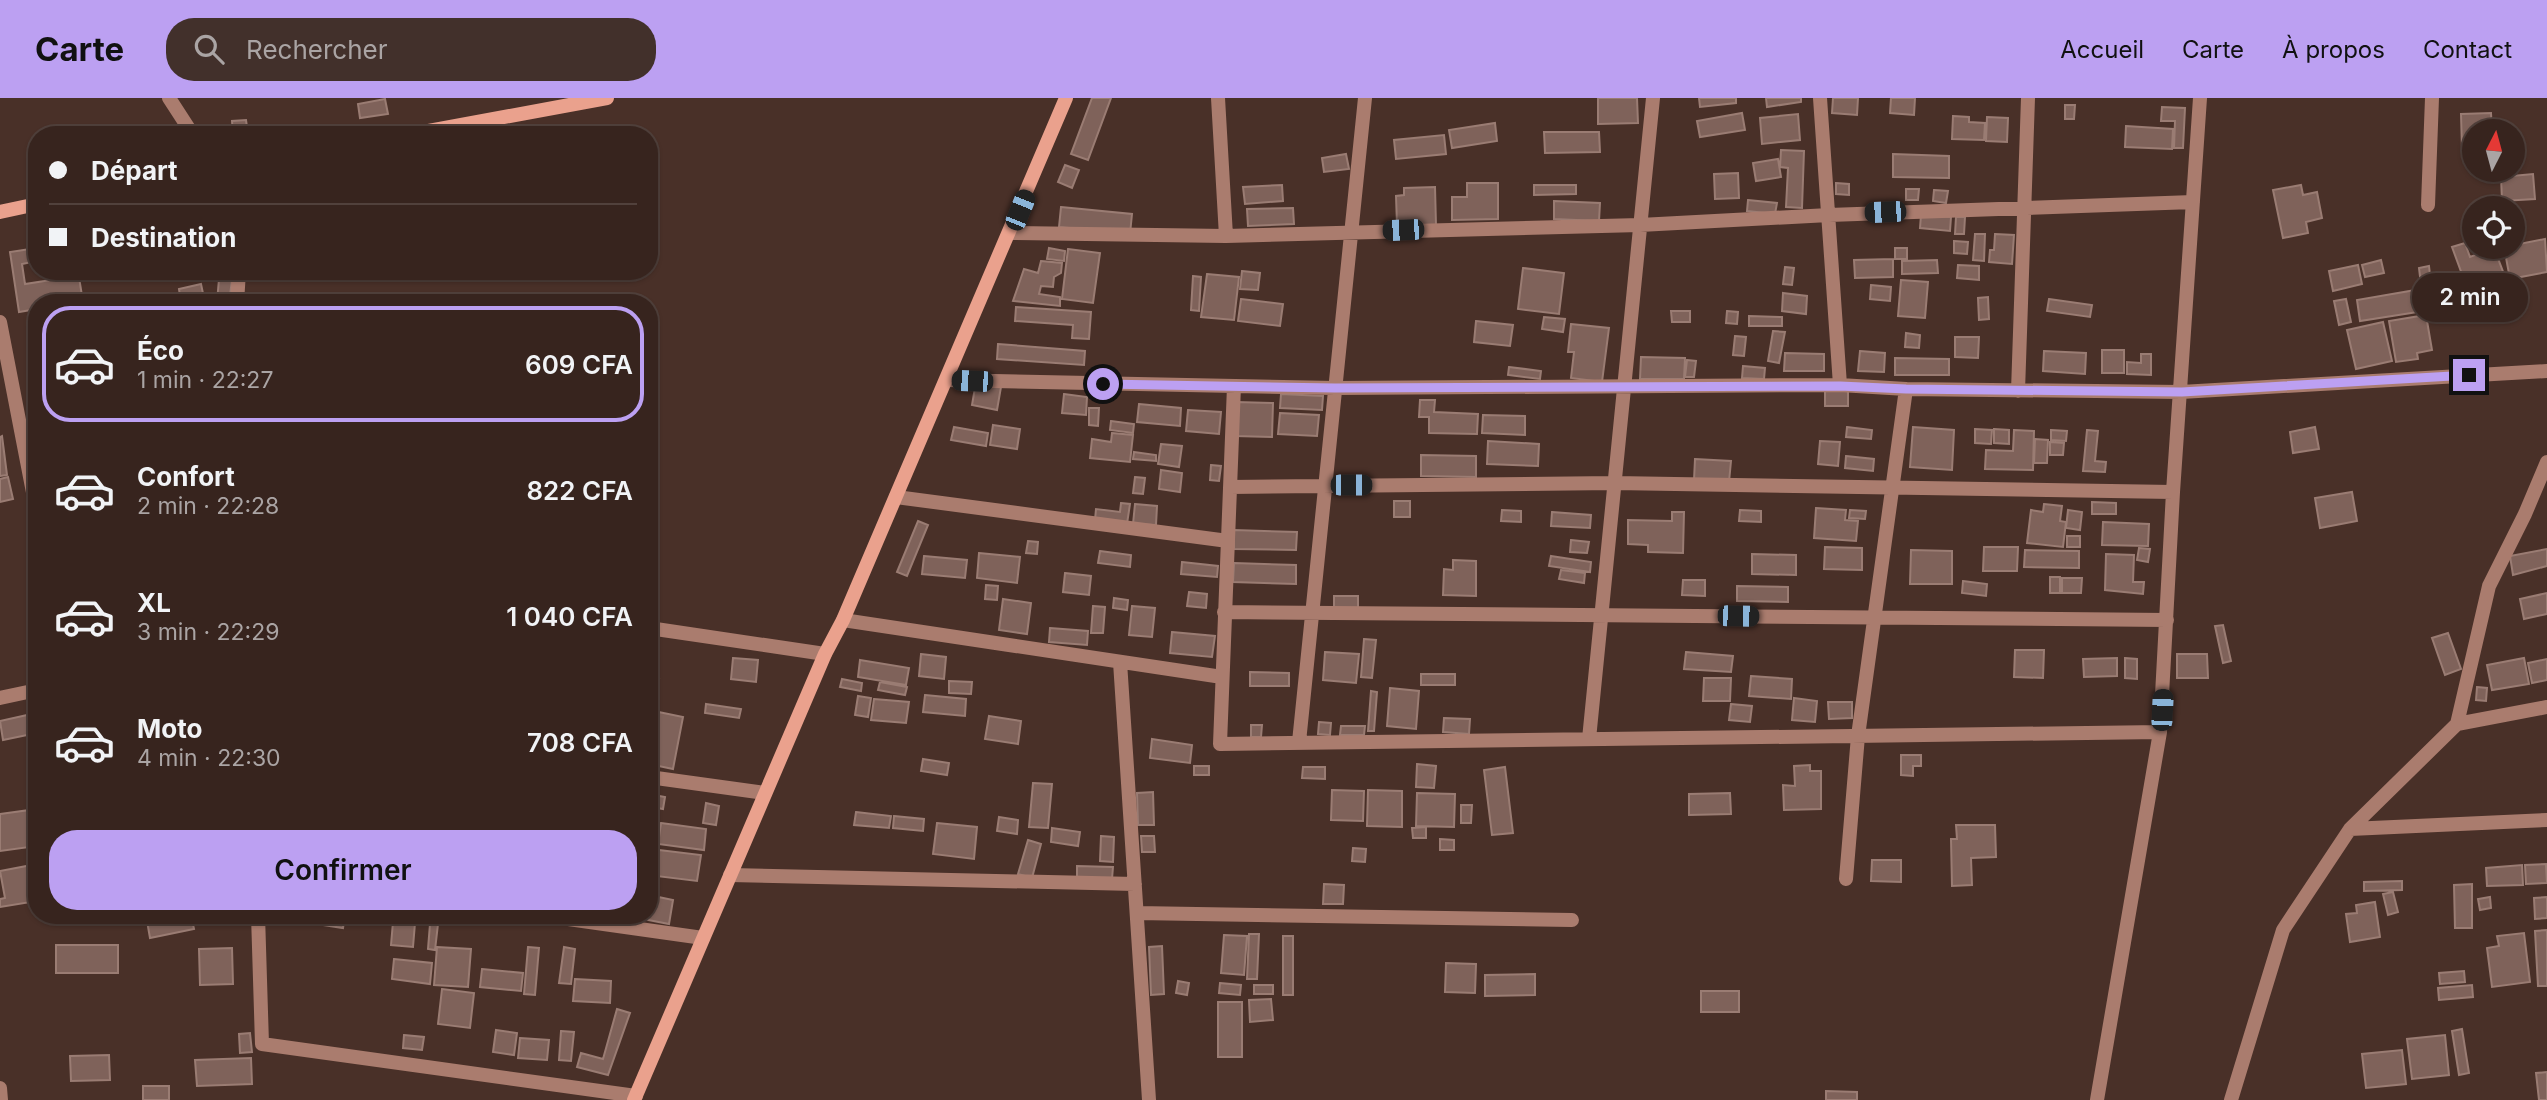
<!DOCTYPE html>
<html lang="fr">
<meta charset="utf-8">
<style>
:root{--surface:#37241e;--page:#42302b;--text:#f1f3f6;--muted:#aaa4a4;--line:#51413c;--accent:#bca0f2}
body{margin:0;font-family:Inter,sans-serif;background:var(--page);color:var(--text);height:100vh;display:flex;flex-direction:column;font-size:26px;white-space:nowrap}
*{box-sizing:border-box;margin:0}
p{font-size:23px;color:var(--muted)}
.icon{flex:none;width:38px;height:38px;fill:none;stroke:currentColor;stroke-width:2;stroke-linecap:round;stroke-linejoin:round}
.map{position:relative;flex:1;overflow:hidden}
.details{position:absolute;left:28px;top:196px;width:630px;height:630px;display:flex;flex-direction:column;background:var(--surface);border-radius:28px;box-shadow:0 2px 5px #0004,0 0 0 2px var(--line)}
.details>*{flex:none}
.banner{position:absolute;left:28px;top:28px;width:630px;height:154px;border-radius:28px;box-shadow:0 2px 5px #0004,0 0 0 2px var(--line);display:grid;align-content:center;height:154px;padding:0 21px;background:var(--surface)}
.needle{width:46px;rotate:6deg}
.tools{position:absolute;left:2462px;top:21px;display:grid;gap:14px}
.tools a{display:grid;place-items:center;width:63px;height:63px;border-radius:50%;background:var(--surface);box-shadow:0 2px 5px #0004,0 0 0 2px var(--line);font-size:35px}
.end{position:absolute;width:32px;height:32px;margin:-16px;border:9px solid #bca0f2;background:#111;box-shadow:0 0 0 4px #111}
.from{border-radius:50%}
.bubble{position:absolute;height:49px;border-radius:24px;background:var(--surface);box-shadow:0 2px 5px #0004,0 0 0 2px var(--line);font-size:23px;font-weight:600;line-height:49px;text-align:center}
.car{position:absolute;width:21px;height:42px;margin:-21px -10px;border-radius:9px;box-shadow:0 0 5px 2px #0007;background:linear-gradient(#222 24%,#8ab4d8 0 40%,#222 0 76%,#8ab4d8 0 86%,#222 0)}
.banner b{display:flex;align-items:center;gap:24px;height:66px;font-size:26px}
.banner b+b{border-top:2px solid var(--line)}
.banner i{width:18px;height:18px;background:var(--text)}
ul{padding:12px 0 0;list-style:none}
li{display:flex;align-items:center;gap:21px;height:116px;margin:0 14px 10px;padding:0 7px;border:4px solid transparent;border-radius:28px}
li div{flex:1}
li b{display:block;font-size:26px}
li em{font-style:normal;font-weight:600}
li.selected{border-color:var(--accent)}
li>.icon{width:63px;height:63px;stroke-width:1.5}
.action{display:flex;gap:14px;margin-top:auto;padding:14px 21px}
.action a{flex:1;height:80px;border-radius:28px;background:var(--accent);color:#111;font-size:28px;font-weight:600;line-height:80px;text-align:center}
header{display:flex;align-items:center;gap:42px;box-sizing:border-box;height:98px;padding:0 35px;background:var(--accent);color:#111}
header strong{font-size:33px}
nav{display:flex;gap:38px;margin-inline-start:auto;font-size:24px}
.search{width:490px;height:63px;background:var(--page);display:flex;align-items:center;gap:18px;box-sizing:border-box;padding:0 24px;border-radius:28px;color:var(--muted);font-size:26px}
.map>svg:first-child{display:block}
</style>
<header>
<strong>Carte</strong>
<div class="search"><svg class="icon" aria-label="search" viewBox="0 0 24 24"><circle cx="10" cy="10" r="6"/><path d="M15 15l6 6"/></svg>Rechercher</div>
<nav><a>Accueil</a><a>Carte</a><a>À propos</a><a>Contact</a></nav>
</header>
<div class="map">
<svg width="2547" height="1002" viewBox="0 0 2547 1002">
<rect width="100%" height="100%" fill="#493028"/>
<path fill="#7f625a" stroke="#9a7c73" stroke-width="2" d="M1092,0H1111L1088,62L1071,56Z
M1598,0H1637L1638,25L1598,26Z
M1699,0H1736V5L1700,9Z
M1766,0H1801V4L1767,9Z
M1833,0H1858L1857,17L1832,15Z
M1891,0H1915L1914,17L1890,15Z
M385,1L388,16L360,20L358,6Z
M2065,7H2075L2074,21H2065Z
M2162,9L2185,10L2183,50H2174L2175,23H2161Z
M1742,15L1745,32L1700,39L1697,23Z
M2491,15L2492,33H2474V51H2462L2461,16Z
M1798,16L1800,42L1762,46L1760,20Z
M1953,18L1969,19V24L1985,25L1984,42L1952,41Z
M1987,19L2008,20L2007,44L1986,43Z
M246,22L248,36L233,37L232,23Z
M1495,25L1497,43L1452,50L1449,32Z
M2126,28L2173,31L2172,51L2125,49Z
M1544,34H1599L1600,54L1545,55Z
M1444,37L1446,56L1396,61L1394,42Z
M1781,52L1804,53L1802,110L1786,109L1788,70L1780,69Z
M1346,56L1349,71L1324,74L1322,60Z
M1893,56L1949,58V80L1893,79Z
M1778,61L1781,79L1756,83L1753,65Z
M1065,67L1079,72L1072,90L1058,84Z
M1738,75L1739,100L1715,101L1714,76Z
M2533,76L2535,101L2502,103L2501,79Z
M1467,85H1498V121L1452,122V99H1467Z
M1836,85L1849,86V97L1836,96Z
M1282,87L1283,103L1245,106L1243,89Z
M1534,87H1576V96L1534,97Z
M2301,87L2303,97L2317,94L2322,120L2306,124L2308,135L2283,140L2273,92Z
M1435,89L1436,127H1397L1396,98L1404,97V90Z
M1906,91H1919L1918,102H1906Z
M1934,92L1948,93L1946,105L1933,103Z
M1748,102L1777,105L1775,116L1747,113Z
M1554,103L1600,105L1599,123L1554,121Z
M1061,109L1132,116L1130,136L1059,129Z
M1293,110L1294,126L1248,128L1247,111Z
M1921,117L1951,119L1950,133L1920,130Z
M1956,119H1965L1964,136H1955Z
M1975,136H1985L1984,163L1973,162Z
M1995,136L2014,137L2012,166L1989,164L1990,152H1994Z
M2545,141L2547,174L2510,181L2504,149Z
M1954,143L1968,144L1967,156L1954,155Z
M2465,145L2470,159L2494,150L2510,192L2495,197L2496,201L2474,209L2452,149Z
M37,150V163L22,166L25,186L64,180L63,173H78L83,204L37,205V211L19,214L10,154Z
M1049,150L1065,153L1064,163L1047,161Z
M1895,150H1907V161H1895Z
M1068,151L1100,155L1093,205L1062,201Z
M1893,161V179L1855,180L1854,162Z
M1937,162L1938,175L1902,176V163Z
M2381,162L2384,175L2365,179L2362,167Z
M1041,163L1062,165L1061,175L1054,179L1053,189L1041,188L1039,196L1060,199V208L1013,203L1024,171L1038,175Z
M1958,167L1979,168V182L1957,180Z
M2358,167L2362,186L2333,193L2329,173Z
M2429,168L2431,185L2421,187L2419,170Z
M1785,169L1794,170L1792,187L1783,186Z
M1523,170L1564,175L1559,216L1518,211Z
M1242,173L1260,175L1258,192L1240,191Z
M1207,176L1239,179L1234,222L1201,219Z
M1193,178L1201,179L1199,213L1191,212Z
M219,181L232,182L229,205L217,204Z
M1901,182L1928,184L1925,220L1898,218Z
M201,186L205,205H181L179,191Z
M1871,187L1891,189L1890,203L1870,201Z
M2433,189L2437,211L2360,223L2357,202Z
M1783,195L1807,198L1806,216L1782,213Z
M172,198L174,205H141V203Z
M1988,199L1989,221L1979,222L1978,200Z
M1241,201L1283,206L1280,228L1238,223Z
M2049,201L2092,207L2090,219L2047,213Z
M2346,201L2351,224L2339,227L2334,203Z
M1016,209L1091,214L1089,241L1072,240L1073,227L1015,223Z
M1671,213H1690V224H1672Z
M1727,213L1738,214L1737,226L1726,225Z
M2426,217L2432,252L2417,255L2418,261L2396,264L2389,223Z
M1749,218L1782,219V228H1749Z
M1544,219L1565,221L1563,234L1542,231Z
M1476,223L1513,227L1510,248L1474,244Z
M2383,224L2392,263L2356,271L2347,232Z
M1571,226L1609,230L1602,284L1571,280L1574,254H1568Z
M1773,233L1785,234L1779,265L1768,263Z
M1906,235L1920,237L1919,250L1905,249Z
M1735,238L1746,239L1744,258L1733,257Z
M1955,239H1979L1978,260L1955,259Z
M998,246L1085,253L1084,267L997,261Z
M2102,252H2124V275H2102Z
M1860,253L1885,255L1884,274L1858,273Z
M2044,253L2086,255L2085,276L2043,273Z
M1785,255L1824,256V273H1784Z
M2141,256H2151V277L2127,276V264L2141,265Z
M1641,259L1685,260L1684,281H1640Z
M1895,260L1949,261V277H1895Z
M1687,262L1696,263L1694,279H1685Z
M1743,268L1765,270L1764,281L1742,280Z
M1509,269L1541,273L1540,281L1508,277Z
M976,284L1001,289L997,312L972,307Z
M1825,292H1848V308H1825Z
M1064,296L1087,299L1086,317L1062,315Z
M1281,296L1323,298L1322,312L1280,310Z
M1420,302H1435L1434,314L1478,316L1477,336L1429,335V319H1419Z
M1236,304L1273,305L1272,339L1235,338Z
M1139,306L1181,310L1180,328L1137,324Z
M1089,310H1099L1098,328L1089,327Z
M1188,312L1221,314L1219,336L1186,333Z
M1280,315L1319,317L1317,338L1278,336Z
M1483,317L1525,318V337L1482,335Z
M1111,323L1134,326L1133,335L1110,332Z
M993,327L1020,331L1017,351L990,347Z
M954,329L988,335L986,348L951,342Z
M1847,329L1872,332L1871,341L1846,339Z
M1913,329L1954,332L1952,372L1910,369Z
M2315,329L2319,351L2293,355L2290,334Z
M1975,331L1992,332L1991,346L1975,345Z
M1994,331L2009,332V346L1994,345Z
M2014,332L2034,333L2033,372L1985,371L1986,352L2013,353Z
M2051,332L2067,333L2066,343L2051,342Z
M2087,332L2098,333L2095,363L2106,364L2105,374L2083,373Z
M1112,335L1133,337L1130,364L1090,360L1092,341L1111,344Z
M2,338L7,377L0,378V339Z
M2035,341L2048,342L2047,365H2034Z
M1488,343L1539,346L1538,368L1487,366Z
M1820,343L1840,344L1838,368L1818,366Z
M2050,344L2064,345L2063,357H2050Z
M1161,346L1182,348L1179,369L1158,366Z
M1134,354L1156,357V363L1133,361Z
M1421,357L1476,358V379L1421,378Z
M1846,358L1874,361L1873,373L1845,370Z
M1695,361L1731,363L1729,384L1694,382Z
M1211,367L1221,368L1219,383L1210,382Z
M1161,372L1182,375L1180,394L1159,391Z
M8,379L13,401L0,404V381Z
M1135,379L1145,380L1143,396L1133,395Z
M2352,394L2357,423L2320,430L2315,400Z
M1394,403H1410V419H1394Z
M2092,404L2116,405V416H2092Z
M1121,405L1130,406L1127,426L1095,422L1096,411L1120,414Z
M1135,406L1157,408L1156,427L1133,426Z
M2044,406L2062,408L2060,423L2066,424L2063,449L2027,445L2031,412L2043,414Z
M1816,410L1846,412L1845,422L1858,423L1856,443L1814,440Z
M1502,412L1521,413V424L1501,423Z
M1740,412L1761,413V424L1739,423Z
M1850,412L1866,413L1865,421L1849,420Z
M2068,412L2082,414L2080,432L2066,430Z
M1552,414L1591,417L1590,430L1551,428Z
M1672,414H1684L1683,455L1648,454V447L1628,446V422L1672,423Z
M918,423L928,427L907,478L897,474Z
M2103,424L2149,426L2148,448L2102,447Z
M1234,432L1297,434L1296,452L1234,451Z
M2067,438H2080V449H2067Z
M1571,442L1589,444L1587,455L1570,454Z
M1028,443L1038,444L1037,456L1026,455Z
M1825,449L1862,450V472L1824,471Z
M1984,449H2018L2017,473H1983Z
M2139,450L2150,451L2148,464L2137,462Z
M2547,451V468L2513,477L2510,458Z
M1911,452L1952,453V486H1910Z
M2025,452L2079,453V470L2024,469Z
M1100,453L1131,457L1130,469L1098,465Z
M979,455L1020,459L1017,485L977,480Z
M1752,456L1796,457V477L1752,476Z
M2106,456L2134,457L2133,484H2144L2143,496L2105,492Z
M924,458L967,462L965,480L922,476Z
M1551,458L1591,464L1590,474L1549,468Z
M1453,462L1476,463V498L1443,497L1444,471L1453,472Z
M1182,464L1218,468L1217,479L1181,476Z
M1234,465L1296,467V486L1233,484Z
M1561,472L1585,475L1584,485L1559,481Z
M1065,475L1091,478L1089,497L1063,494Z
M2050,479H2060V495H2050Z
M2062,480H2082L2081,495H2062Z
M1683,482H1705V498L1682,497Z
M1963,483L1987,486L1986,498L1962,495Z
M986,487L998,488L997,502L985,501Z
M1737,488L1788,489V504L1737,503Z
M1189,494L1207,496L1206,510L1187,508Z
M2547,495V516L2524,521L2520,501Z
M1334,498H1358V511H1334Z
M1114,500L1128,502L1127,512L1113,510Z
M1003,501L1031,505L1027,536L999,532Z
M1093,508L1105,509L1103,535H1091Z
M1132,508L1155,510L1152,539L1129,537Z
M2223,527L2231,563L2223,565L2215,528Z
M1050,530L1088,533L1087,547L1049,544Z
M1172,534L1215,538L1212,559L1170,555Z
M2448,535L2461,571L2445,577L2432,540Z
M1364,541L1376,542L1372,580L1361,579Z
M649,551L658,553L655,573L649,572Z
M2015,552H2044L2043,580L2014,579Z
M1325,554L1359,556L1356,585L1323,582Z
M1686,554L1733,558L1731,574L1684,571Z
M921,556L946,559L944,581L919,578Z
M2177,556H2207L2208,580H2177Z
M733,560L758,562L756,584L731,581Z
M2117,560V578L2084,579L2083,561Z
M2125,560L2137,561V581L2125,580Z
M2524,560L2529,586L2492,592L2487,567Z
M2547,561V582L2532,585L2528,565Z
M860,562L909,570L906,587L858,579Z
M1250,574L1289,575V588H1250Z
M1421,576H1455V587H1421Z
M1751,578L1792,581L1791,601L1749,598Z
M649,579L659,581L655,607L649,606Z
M1704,580H1731L1730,603H1703Z
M842,581L862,585L861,593L840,589Z
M949,583L972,584L971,596L949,595Z
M880,584L907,589L905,597L878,592Z
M2477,589L2487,590L2486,603L2476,602Z
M1390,590L1419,593L1416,631L1387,628Z
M1371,593L1377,594L1374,633H1368Z
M925,597L966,601L965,618L923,614Z
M858,598L871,600L868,619L855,617Z
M1794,600L1817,603L1815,624L1792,622Z
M874,601L909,604L906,625L871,622Z
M1828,604H1852V620L1829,621Z
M706,606L741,611L739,620L705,615Z
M1731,606L1752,608L1750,624L1729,622Z
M649,612L683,619L673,671L649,666Z
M36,615L37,635L3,642L0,623Z
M989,618L1021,623L1018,646L985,641Z
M1444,620L1470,621L1469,636L1443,634Z
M1319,624L1331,625L1330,637L1318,636Z
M1251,627H1262L1261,639H1251Z
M1341,628H1365L1364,637H1340Z
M1152,641L1192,647L1190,665L1150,660Z
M1901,657H1921V668H1913V678L1901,677Z
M923,661L949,665L947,677L921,673Z
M1417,666L1436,668L1434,690L1416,689Z
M1810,667V673H1821V711L1784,712L1783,687L1795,688L1794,668Z
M1194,668H1209V677H1194Z
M1303,669H1325V681L1302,680Z
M1505,669L1513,735L1492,737L1484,672Z
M1033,685L1052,686L1048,730L1029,729Z
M1332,692L1364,693L1363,723L1331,722Z
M1368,692L1402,693V729L1367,728Z
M1153,694L1154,727H1138L1137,695Z
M1417,695L1455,696L1454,729L1416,728Z
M1730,695L1731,716L1689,717V696Z
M654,697L665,699L663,711L652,709Z
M706,705L719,708L716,727L703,725Z
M1461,707H1472L1471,725H1461Z
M37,711V748L0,753V716Z
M856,714L891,718L889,730L854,727Z
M894,718L924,721L923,733L893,730Z
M999,719L1018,722L1017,736L997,733Z
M661,725L706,731L704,752L658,746Z
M937,725L977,729L974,761L933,756Z
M1956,727H1995L1996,759L1971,760L1972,787L1952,788L1951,741H1957Z
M1426,729V740H1413L1412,730Z
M1052,730L1080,734L1078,748L1051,744Z
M1101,738L1114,739L1113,764L1100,763Z
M1141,738H1154L1155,754H1142Z
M1440,741L1454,742V752H1440Z
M1028,742L1041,746L1032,780L1018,776Z
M1353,750L1366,751L1365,764L1352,763Z
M659,752L701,757L697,783L656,778Z
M1872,762H1901V784L1871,783Z
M37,766V803L0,809V801L5,800L0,773Z
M2546,766L2547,785L2526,786L2525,767Z
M2522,767L2523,787L2487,788L2486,770Z
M1077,768L1113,769L1112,781L1077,780Z
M2402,783V792L2364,793V784Z
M1324,786L1344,787L1343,806H1323Z
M2472,786V830H2455L2454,787Z
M2393,794L2398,814L2388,817L2383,796Z
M649,797L673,802L669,826L643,821L644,817H649Z
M2490,799L2491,810L2480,812L2478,801Z
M2547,799V820L2535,821L2534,800Z
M2375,804L2380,839L2350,844L2346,816L2357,815L2356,807Z
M172,817H191L194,831L150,840L147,823Z
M317,817H345L343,830L316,826Z
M393,824L415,825L413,849L391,847Z
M430,826H438L435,852L428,851Z
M2547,832V888H2538L2535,833Z
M2524,835L2530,884L2492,889L2487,850L2499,848L2497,838Z
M1249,836H1259L1257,881H1247Z
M1224,837L1247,838L1244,877L1221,875Z
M1283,838H1293V897H1283Z
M56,847H118V875H56Z
M1162,848L1164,896L1151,897L1149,849Z
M437,849L471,851L468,889L434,887Z
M528,849L539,850L535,897L524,896Z
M564,849L575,851L571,886L559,885Z
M232,850L233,886L200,887L199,851Z
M394,861L432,865L430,886L392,881Z
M1446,865L1476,866L1475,895L1445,894Z
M482,871L523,875L521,893L480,889Z
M2464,873L2465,884L2440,886L2439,875Z
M1535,876V897L1485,898V877Z
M575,881L611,883L610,905L573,903Z
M1178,883L1189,885L1187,897L1176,895Z
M1220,885L1241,887L1240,897L1219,895Z
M1254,887H1273V896H1254Z
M2472,887L2473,899L2439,902L2438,890Z
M442,891L474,895L470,930L438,926Z
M1701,893H1739V914H1701Z
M1271,901L1273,922L1250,924L1249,902Z
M1218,904H1242V959H1218Z
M617,911L630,915L608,977L577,969L581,955L603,961Z
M2462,931L2469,975L2459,977L2452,933Z
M496,932L517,935L514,957L493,954Z
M561,933L574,934L571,963L559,962Z
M250,935L252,954L240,955L239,936Z
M404,937L424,939L422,952L403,950Z
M2445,937L2449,977L2412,981L2407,941Z
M520,940L549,942L547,962L518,960Z
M2402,952L2406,986L2366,990L2362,956Z
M109,957L110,982L71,983L70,958Z
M251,960L252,986L197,988L195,962Z
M2547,974V1002H2539L2536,975Z
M143,988H169V1002H143Z
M1826,993L1857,994V1002H1826Z"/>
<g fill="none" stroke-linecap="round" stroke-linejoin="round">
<path stroke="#aa7c6e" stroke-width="14" d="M169,0L193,37
M1218,0L1226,138
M1820,0L1840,287
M2428,107L2432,0
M1011,135L1226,138L1640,127L1829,117L2193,104
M237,205L239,173
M0,224L37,415
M946,282L1335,290L1840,287L1906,291L2181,294L2547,273
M1234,288L1220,646L2160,634
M2018,293L2028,0
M1230,389L1615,385L2173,394
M896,399L1228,443
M1224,514L2167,522
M843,522L1222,579
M649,530L825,556
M1120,564L1149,1002
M0,600L37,592
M2457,626L2547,609
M1589,641L1653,0
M1299,644L1365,0
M649,679L765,695
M2350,731L2547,722
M730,777L1135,786
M1846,781L1858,638L1906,291
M1137,815L1572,822
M258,817L262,946L636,998
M540,817L703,840
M0,990L1,1002
M2097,1002L2160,634L2173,394L2200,0
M2231,1002L2283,832L2350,731L2457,626L2489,488L2525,416L2547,364"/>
<path stroke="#eaa18d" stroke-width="14" d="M407,37L607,0
M0,114L37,106
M634,1002L825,556L843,522L1066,0"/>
</g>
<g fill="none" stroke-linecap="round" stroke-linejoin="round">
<path stroke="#bca0f2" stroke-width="9" d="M1103,286L1335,290L1840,288L1906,291L2182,294L2469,277"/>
</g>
</svg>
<div class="tools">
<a><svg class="needle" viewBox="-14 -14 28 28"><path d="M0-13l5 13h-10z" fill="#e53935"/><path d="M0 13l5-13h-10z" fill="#aaa4a4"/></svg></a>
<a><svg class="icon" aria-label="locate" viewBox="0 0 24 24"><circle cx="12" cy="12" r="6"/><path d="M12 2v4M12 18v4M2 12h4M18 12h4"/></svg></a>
</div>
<i class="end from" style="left:1103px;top:286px"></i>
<i class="end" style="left:2469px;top:277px"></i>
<div class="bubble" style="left:2412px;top:175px;width:116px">2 min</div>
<i class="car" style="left:1020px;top:112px;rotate:22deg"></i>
<i class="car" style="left:1885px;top:114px;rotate:268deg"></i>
<i class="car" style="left:1403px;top:132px;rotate:268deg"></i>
<i class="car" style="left:972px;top:283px;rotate:272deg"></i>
<i class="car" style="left:1351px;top:387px;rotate:90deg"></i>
<i class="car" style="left:1738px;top:518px;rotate:91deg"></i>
<i class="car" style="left:2162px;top:612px;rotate:3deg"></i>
<div class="banner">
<b><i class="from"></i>Départ</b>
<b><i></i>Destination</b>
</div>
<section class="details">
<ul>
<li class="selected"><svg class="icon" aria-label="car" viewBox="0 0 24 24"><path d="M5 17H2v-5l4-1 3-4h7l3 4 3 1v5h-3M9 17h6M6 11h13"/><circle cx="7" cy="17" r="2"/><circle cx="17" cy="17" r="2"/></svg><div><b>Éco</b><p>1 min · 22:27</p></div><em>609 CFA</em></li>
<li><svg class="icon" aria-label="car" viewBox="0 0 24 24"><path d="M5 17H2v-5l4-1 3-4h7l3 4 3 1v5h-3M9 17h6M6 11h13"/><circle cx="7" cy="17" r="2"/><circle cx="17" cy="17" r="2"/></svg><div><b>Confort</b><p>2 min · 22:28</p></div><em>822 CFA</em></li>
<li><svg class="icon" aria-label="car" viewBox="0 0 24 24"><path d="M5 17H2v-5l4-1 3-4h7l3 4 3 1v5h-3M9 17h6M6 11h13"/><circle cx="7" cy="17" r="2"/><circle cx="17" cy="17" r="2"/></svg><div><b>XL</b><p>3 min · 22:29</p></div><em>1 040 CFA</em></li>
<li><svg class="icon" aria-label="car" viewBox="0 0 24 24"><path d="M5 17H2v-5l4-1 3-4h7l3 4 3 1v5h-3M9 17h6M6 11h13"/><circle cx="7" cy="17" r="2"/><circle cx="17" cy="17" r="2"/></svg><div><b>Moto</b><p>4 min · 22:30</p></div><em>708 CFA</em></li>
</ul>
<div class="action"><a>Confirmer</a></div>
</section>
</div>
